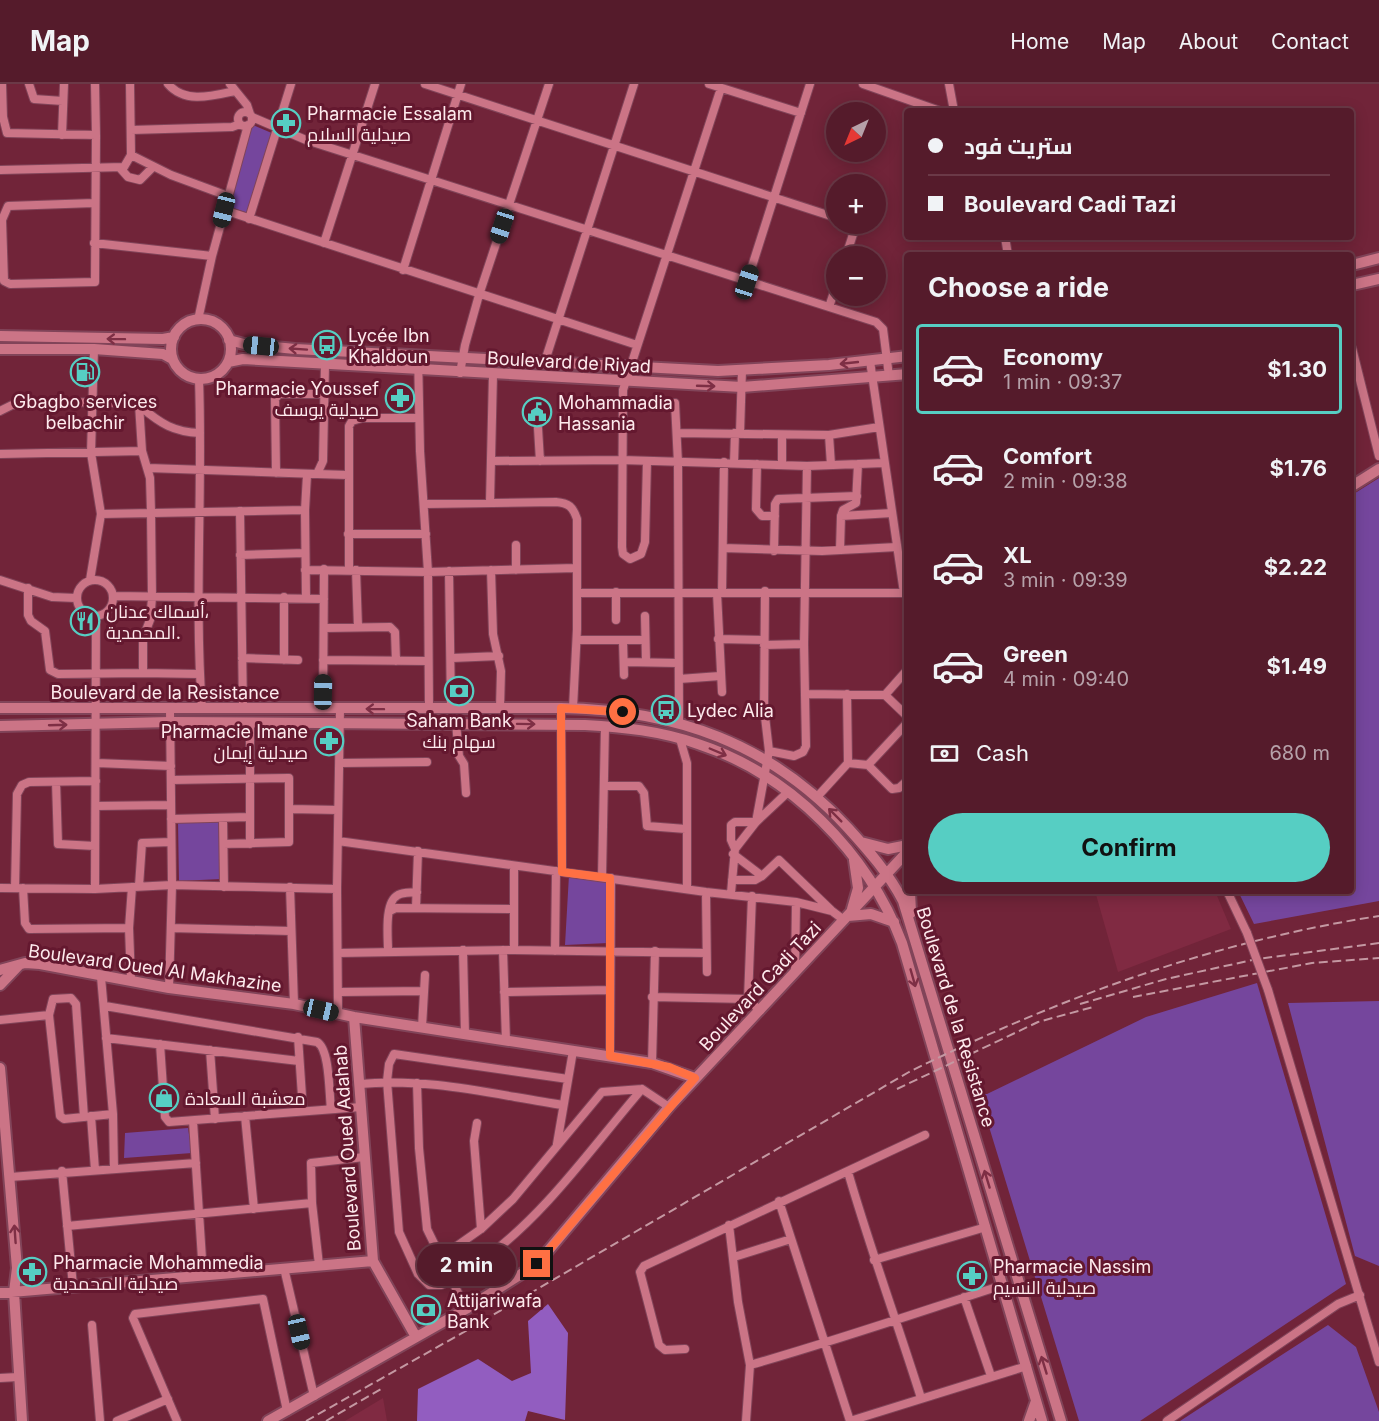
<!DOCTYPE html>
<meta charset="utf-8">
<style>
:root{--surface:#551b2b;--page:#5e2837;--text:#f1f3f6;--muted:#b6a1a9;--line:#6b3947;--accent:#56cec3}
body{margin:0;font-family:Inter,Cairo,sans-serif;background:var(--page);color:var(--text);height:100vh;display:flex;flex-direction:column;font-size:22px;white-space:nowrap}
*{box-sizing:border-box;margin:0}
p{font-size:20px;color:var(--muted)}
.icon{flex:none;width:33px;height:33px;fill:none;stroke:currentColor;stroke-width:2;stroke-linecap:round;stroke-linejoin:round}
.map{position:relative;flex:1;overflow:hidden}
.panel{position:absolute;left:904px;top:168px;width:450px;height:642px;display:flex;flex-direction:column;background:var(--surface);border-radius:6px;box-shadow:0 3px 15px #0003,0 0 0 2px var(--line)}
.panel>*{flex:none}
.top-card{position:absolute;left:904px;top:24px;width:450px;height:132px;border-radius:6px;box-shadow:0 3px 15px #0003,0 0 0 2px var(--line);display:grid;align-content:center;height:132px;padding:0 24px;background:var(--surface)}
.needle{width:39px;rotate:223deg}
.controls{position:absolute;left:826px;top:18px;display:grid;gap:12px}
.controls a{display:grid;place-items:center;width:60px;height:60px;border-radius:50%;background:var(--surface);box-shadow:0 3px 15px #0003,0 0 0 2px var(--line);font-size:30px}
.end{position:absolute;width:27px;height:27px;margin:-14px;border:8px solid #ff7043;background:#111;box-shadow:0 0 0 3px #111}
.from{border-radius:50%}
.bubble{position:absolute;height:42px;border-radius:21px;background:var(--surface);box-shadow:0 3px 15px #0003,0 0 0 2px var(--line);font-size:20px;font-weight:700;line-height:42px;text-align:center}
.car{position:absolute;width:18px;height:36px;margin:-18px -9px;border-radius:8px;box-shadow:0 0 4px 2px #0007;background:linear-gradient(#222 24%,#8ab4d8 0 40%,#222 0 76%,#8ab4d8 0 86%,#222 0)}
.top-card b{display:flex;align-items:center;gap:21px;height:57px;font-size:22px}
.top-card b+b{border-top:2px solid var(--line)}
.top-card i{width:15px;height:15px;background:var(--text)}
ul{padding:0;list-style:none}
li{display:flex;align-items:center;gap:18px;height:90px;margin:0 12px 9px;padding:0 12px;border:3px solid transparent;border-radius:6px}
li div{flex:1}
li b{display:block;font-size:22px}
li em{font-style:normal;font-weight:700}
li.on{border-color:var(--accent)}
li>.icon{width:54px;height:54px;stroke-width:1.5}
h2{padding:0 24px;font-size:27px;line-height:72px}
.pay{display:flex;align-items:center;gap:15px;height:66px;padding:0 24px;font-size:22px}
.pay p{margin-inline-start:auto}
.primary-button{display:flex;gap:12px;margin-top:auto;padding:12px 24px}
.primary-button a{flex:1;height:69px;border-radius:36px;background:var(--accent);color:#111;font-size:24px;font-weight:700;line-height:69px;text-align:center}
header{display:flex;align-items:center;gap:36px;box-sizing:border-box;height:84px;padding:0 30px;background:var(--surface);border-bottom:2px solid var(--line)}
header strong{font-size:28px}
nav{display:flex;gap:33px;margin-inline-start:auto;font-size:21px}
.map>svg:first-child{display:block}
</style>
<header>
<strong>Map</strong>
<nav><a>Home</a><a>Map</a><a>About</a><a>Contact</a></nav>
</header>
<div class="map">
<svg width="1379" height="1337" viewBox="0 0 1379 1337">
<rect width="100%" height="100%" fill="#712439"/>
<path fill="#802a42" d="M1095,807H1215L1231,845L1118,888Z
M383,1314L387,1337H345Z"/>
<path fill="#75469d" d="M248,39L274,50L248,129L230,123Z
M1379,394V817L1254,840L1238,807H1352V411Z
M219,737L221,795L179,797L178,738Z
M569,791L610,797L608,859L565,861Z
M1257,899L1346,1200L1140,1337H1079L979,1010H987L1146,933Z
M1379,917V1182L1355,1172L1288,919Z
M188,1044L192,1069L124,1074L125,1049Z
M1328,1241L1356,1263L1379,1328V1337H1180Z"/>
<path fill="#925dc0" d="M548,1220L568,1249L565,1336L528,1327L525,1337H417L418,1305L478,1275L512,1297L531,1289L528,1237Z"/>
<g fill="none" stroke-linecap="round" stroke-linejoin="round">
<g stroke="#814459" stroke-width="10">
<path id="street" d="M2,0L3,33L7,49L96,51L95,0
M29,0L34,15L63,17
M168,0C185,20 212,12 235,7
M230,0L247,21L250,30
M425,0L837,134
M709,0L801,29
M863,0L940,27
M949,0L954,27
M238 35a7 7 0 1 1 14 0a7 7 0 1 1-14 0Z
M252,33L306,56L876,238L883,245L889,292
M131,46L232,43L240,40
M62,51L64,0
M131,71L171,91L228,112
M120,84L128,93L140,96L153,83
M0,86L124,83L131,71L130,0
M94,119L8,122L2,136L4,197L10,200L95,198L96,51
M224,126L637,261
M249,135L291,0
M1005,153L1008,171
M94,159L212,172
M324,159L375,0
M846,172L856,141L853,140
M403,186L461,0
M747,198L810,0
M829,223L837,199
M198,236L212,172L248,41
M1352,264L1379,372
M418,270L420,367L428,488L429,625
M545,277L634,0
M870,277L904,509
M460,289L465,261L479,211L549,0
M199,295C203,405 194,515 202,625
M675,319L678,379L679,639
M141,323C161,340 174,348 200,349
M0,327L12,321L93,318L139,320L142,367L150,394L151,428L152,514L150,536L143,554V589L199,590
M538,344L540,377
M677,349L829,351L879,343
M740,349L742,286
M782,351V381
M829,351L831,381
M0,370L142,367
M492,377L622,376L807,382L884,379
M647,377L645,458L641,470L630,475L623,470L622,463L623,306L721,4
M734,379L735,349
M757,380L756,425L762,432H775
M148,384L317,390L323,377L325,280
M276,389L275,315L279,310H324
M317,390L348,391
M490,418L493,290
M425,420L556,418C569,419 573,423 577,435V545L573,624
M240,427L243,624
M101,430L305,426
M841,432L892,429
M348,450H426
M723,464L822,467L897,463
M840,466L841,432L843,426L856,419L858,380
M774,467L775,420L778,415L857,412
M240,471L305,469
M349,485V342L352,337L362,334H419
M305,486L428,488L576,484
M356,486L358,543
M491,486L493,550L501,587L500,624
M516,486V461
M449,487L451,625
M77 514a18 18 0 1 1 36 0a18 18 0 1 1-36 0Z
M0,496L52,513L76,514
M90,496L101,430L91,369L94,265
M28,504V531L31,537L45,547L50,586L58,590L143,589
M577,509H908
M717,509L722,608
M722,509L724,378
M113,512L324,515
M284,513V576
M306,514L305,426L307,391
M645,532L646,577
M616,536V508
M324,544L390,543L395,548L396,577
M718,555L764,556
M577,556H644
M623,557L624,591
M764,561L804,560
M242,574L298,576
M452,574L499,572
M323,576L428,577
M624,578L678,579
M679,595L720,592
M805,610L885,611L908,633
M885,611L908,585
M323,624L324,485
M561,624L562,788
M456,639L459,672L464,680L466,709
M680,655L687,679V805
M769,667L794,672L803,668L806,662L804,560L807,382
M97,679L171,682
M340,679L427,678
M848,679L868,681L892,705L899,704L908,696
M868,681L908,638
M171,696L289,694V758L224,760
M56,698L58,760L95,762
M605,702H639L644,709L647,742L686,745
M817,713L848,679L847,610
M96,722L170,721
M291,725L338,726
M223,734L224,803
M171,735L249,733
M756,738L769,667L764,624L765,507
M338,757L706,808L796,818L832,827L844,836
M250,760V639
M735,765L731,756V741L735,738H756
M733,770L762,792L779,776L831,826
M602,793L605,642
M732,796H755L762,792
M139,802L142,759L171,758
M290,803L294,920
M0,804L95,805L172,801L337,805
M15,804L17,710L22,701L29,698L96,697
M23,804L25,839L29,845L129,844
M95,805L96,532
M1227,807L1247,849
M706,808L707,888
M731,809L735,765L756,738L788,708
M752,812L748,915L760,927
M416,824L418,767
M390,827L396,824L514,825
M171,844L290,847
M388,866C388,853 384,818 398,811C403,808 411,809 417,808
M463,866L465,950
M503,866L506,957
M514,866V783
M555,867L556,787
M338,869L514,866L706,869
M795,888L796,818
M101,893L113,1030L114,1085
M131,897L129,844L132,803
M169,904L172,801L170,625
M1268,906L1379,1278
M340,908L424,907
M504,908L610,906
M652,913L748,915
M105,922L317,958C330,965 329,1010 331,1025
M338,930L337,805L340,625
M0,936L49,931
M422,943L425,891
M298,953L303,1027
M106,954L299,977
M160,960L165,1033L169,1038L361,1023
M210,966L215,1035
M610,972L611,794
M652,979L655,867
M417,999L419,1064L427,1145L466,1225
M360,1000C427,993 496,1011 563,1021
M91,1032L95,1086
M245,1032L254,1125
M84,1033L76,920L71,914L53,915L49,931L60,1032L64,1035L113,1030
M193,1037L203,1190
M477,1039L474,1057L481,1145
M557,1060L573,967
M62,1087L73,1202
M848,1088C870,1164 897,1238 921,1314
M10,1093L196,1079
M779,1117L850,1337L1027,1282
M729,1141L738,1218L750,1281L746,1337
M67,1142L312,1119
M441,1173L481,1145L513,1115L602,1008L642,1005L669,1023
M734,1173L791,1155
M484,1175C546,1130 592,1063 642,1005
M874,1176L986,1143
M319,1181L312,1119L311,1079L364,1073
M284,1184L314,1312
M452,1196L441,1201H429L418,1190L399,1148L387,997L389,980L394,970L568,995
M964,1213L991,1292
M92,1241L100,1337
M685,1265L665,1266L659,1261L640,1188L644,1182L925,1051
M750,1281C835,1257 919,1228 1003,1201
M0,1294L18,1293
M117,1337L168,1315
M177,1337L133,1234L135,1230L263,1215L287,1327
M1167,1337L1338,1220L1360,1211"/>
</g>
<g stroke="#814459" stroke-width="14">
<path id="secondary" d="M1352,181L1379,174
M1352,201L1379,195
M171 265a30 30 0 1 1 60 0a30 30 0 1 1-60 0Z
M0,252L163,255L174,253
M229,256L244,260L295,265L718,287L829,281L908,272
M0,265H94L163,270L172,275
M228,278L243,275L742,303L908,290
M1352,402L1379,385
M0,624H561C676,626 770,659 848,744C869,767 889,790 903,817L1061,1337
M0,642L170,638L585,641C623,643 661,647 698,660C790,690 868,769 902,859L1042,1337
M861,758L888,765L908,761
M910,807L911,829
M852,825L858,804L854,776
M848,832L871,830L894,838
M0,886L25,879L40,880L169,904L294,920L354,933L652,979L695,994
M0,901L19,881
M354,933L373,1177L416,1253
M0,984L17,1184L14,1208L22,1337
M0,1209L373,1177
M268,1337L466,1225L537,1180L669,1023L908,767
M1029,1337L1036,1317"/>
</g>
<use href="#street" stroke="#cb7486" stroke-width="8"/>
<use href="#secondary" stroke="#cb7486" stroke-width="10"/>
<path stroke="#c498a2" stroke-width="2" stroke-dasharray="9 4.5" stroke-linecap="butt" d="M1133,913L1312,879L1379,874
M1080,920L1166,895L1257,875L1379,859
M897,1005L1038,938L1093,923
M306,1337L457,1252L909,988C1058,914 1215,857 1379,832
M326,1337L381,1305"/>
<g stroke="#814459" stroke-width="10" stroke-linecap="butt">
<path id="street-bridge" d="M1247,849L1268,906"/>
</g>
<use href="#street-bridge" stroke="#cb7486" stroke-width="8"/>
</g>
<defs><path id="oneway-shaft" d="M-6 0H5M1.5-3L5.5 0L1.5 3" fill="none" stroke-width="1.6" stroke-linecap="round" stroke-linejoin="round" transform="scale(1.5)"/></defs>
<g stroke="#7e2f45">
<use href="#oneway-shaft" transform="translate(116 255) rotate(-179)"/>
<use href="#oneway-shaft" transform="translate(298 265) rotate(-176)"/>
<use href="#oneway-shaft" transform="translate(849 279) rotate(174)"/>
<use href="#oneway-shaft" transform="translate(706 302) rotate(2)"/>
<use href="#oneway-shaft" transform="translate(375 625) rotate(-179)"/>
<use href="#oneway-shaft" transform="translate(526 640) rotate(1)"/>
<use href="#oneway-shaft" transform="translate(58 641) rotate(-2)"/>
<use href="#oneway-shaft" transform="translate(718 668) rotate(23)"/>
<use href="#oneway-shaft" transform="translate(835 731) rotate(-135)"/>
<use href="#oneway-shaft" transform="translate(913 894) rotate(74)"/>
<use href="#oneway-shaft" transform="translate(987 1095) rotate(-107)"/>
<use href="#oneway-shaft" transform="translate(15 1150) rotate(-94)"/>
<use href="#oneway-shaft" transform="translate(1044 1281) rotate(-107)"/>
</g>
<g fill="none" stroke-linecap="round" stroke-linejoin="round">
<path stroke="#ff7043" stroke-width="8" d="M537,1180L695,994L669,983L610,972V794L562,788L561,624L623,628"/>
</g>
<defs>
<g id="pharmacy-ring" transform="scale(1.5)"><circle r="9.5" fill="#64182f" stroke="#56cec3" stroke-width="1.5"/><path d="M-2-6h4v4h4v4h-4v4h-4v-4h-4v-4h4Z" fill="#56cec3"/></g>
<g id="bus-ring" transform="scale(1.5)"><circle r="9.5" fill="#64182f" stroke="#56cec3" stroke-width="1.5"/><path d="M-5-6H5V4H4V6H2V4H-2V6H-4V4H-5ZM-3.5-4V0h7V-4ZM-3.5 1.2v1.5H-2V1.2ZM2 1.2v1.5H3.5V1.2Z" fill="#56cec3"/></g>
<g id="fuel-ring" transform="scale(1.5)"><circle r="9.5" fill="#64182f" stroke="#56cec3" stroke-width="1.5"/><path d="M-5.5-6h7V0h2V4h1.3V-2.5L3-4.5l.8-.8L6-3V5H2.5V1h-1V6h-7ZM-4.2-4.7v3.2H.2V-4.7Z" fill="#56cec3"/></g>
<g id="civic-ring" transform="scale(1.5)"><circle r="9.5" fill="#64182f" stroke="#56cec3" stroke-width="1.5"/><path d="M-.6-6.5H3V-4.5H.6V-3L4-1V1h2V6H-6V1h2V-1L-.6-3ZM-1.2 2.5V6h2.4V2.5Z" fill="#56cec3"/></g>
<g id="restaurant-ring" transform="scale(1.5)"><circle r="9.5" fill="#64182f" stroke="#56cec3" stroke-width="1.5"/><path d="M-5-6h1v4h1v-4h1v4h1v-4h1v5L-1.5 .5V6h-2V.5L-5-1ZM5-6V6H3V1.5H1.5Q1.5-4 5-6Z" fill="#56cec3"/></g>
<g id="bank-ring" transform="scale(1.5)"><circle r="9.5" fill="#64182f" stroke="#56cec3" stroke-width="1.5"/><path d="M-6-4H6V4H-6ZM0-2.3a2.3 2.3 0 1 0 0 4.6a2.3 2.3 0 1 0 0-4.6Z" fill="#56cec3"/></g>
<g id="shop-ring" transform="scale(1.5)"><circle r="9.5" fill="#64182f" stroke="#56cec3" stroke-width="1.5"/><path d="M-5-2.5h2.3a2.7 3.5 0 0 1 5.4 0H5L5.5 6h-11ZM-1.5-2.5h3a1.5 2.3 0 0 0-3 0Z" fill="#56cec3"/></g>
</defs>
<g fill-rule="evenodd">
<use href="#pharmacy-ring" x="286" y="39"/>
<use href="#bus-ring" x="327" y="261"/>
<use href="#fuel-ring" x="85" y="288"/>
<use href="#pharmacy-ring" x="400" y="314"/>
<use href="#civic-ring" x="537" y="328"/>
<use href="#restaurant-ring" x="85" y="537"/>
<use href="#bank-ring" x="459" y="607"/>
<use href="#bus-ring" x="666" y="626"/>
<use href="#pharmacy-ring" x="329" y="657"/>
<use href="#shop-ring" x="164" y="1014"/>
<use href="#pharmacy-ring" x="32" y="1188"/>
<use href="#pharmacy-ring" x="972" y="1192"/>
<use href="#bank-ring" x="426" y="1226"/>
</g>
<g text-anchor="middle" dominant-baseline="central" stroke-width="6" stroke-linejoin="round" paint-order="stroke">
<g font-size="18" fill="#feeaed" stroke="#64182f" text-anchor="start">
<text x="307" y="29">Pharmacie Essalam<tspan x="307" dy="21">صيدلية السلام</tspan></text>
<text x="348" y="251">Lycée Ibn<tspan x="348" dy="21">Khaldoun</tspan></text>
<text x="379" y="304" text-anchor="end">Pharmacie Youssef<tspan x="379" dy="21">صيدلية يوسف</tspan></text>
<text x="85" y="317" text-anchor="middle">Gbagbo services<tspan x="85" dy="21">belbachir</tspan></text>
<text x="558" y="318">Mohammadia<tspan x="558" dy="21">Hassania</tspan></text>
<text x="106" y="527">أسماك عدنان،<tspan x="106" dy="21">المحمدية.</tspan></text>
<text x="687" y="626">Lydec Alia</text>
<text x="459" y="636" text-anchor="middle">Saham Bank<tspan x="459" dy="21">سهام بنك</tspan></text>
<text x="308" y="647" text-anchor="end">Pharmacie Imane<tspan x="308" dy="21">صيدلية إيمان</tspan></text>
<text x="185" y="1014">معشبة السعادة</text>
<text x="53" y="1178">Pharmacie Mohammedia<tspan x="53" dy="21">صيدلية المحمدية</tspan></text>
<text x="993" y="1182">Pharmacie Nassim<tspan x="993" dy="21">صيدلية النسيم</tspan></text>
<text x="447" y="1216">Attijariwafa<tspan x="447" dy="21">Bank</tspan></text>
</g>
<g font-size="18" fill="#feeaed" stroke="#64182f">
<text transform="translate(569 278) rotate(3)">Boulevard de Riyad</text>
<text x="165" y="608">Boulevard de la Resistance</text>
<text transform="translate(155 884) rotate(8)">Boulevard Oued Al Makhazine</text>
<text transform="translate(760 902) rotate(-47)">Boulevard Cadi Tazi</text>
<text transform="translate(956 933) rotate(73)">Boulevard de la Resistance</text>
<text transform="translate(347 1064) rotate(-94)">Boulevard Oued Adahab</text>
</g>
</g>
</svg>
<div class="controls">
<a><svg class="needle" viewBox="-14 -14 28 28"><path d="M0-13l5 13h-10z" fill="#e53935"/><path d="M0 13l5-13h-10z" fill="#b6a1a9"/></svg></a>
<a>+</a>
<a>−</a>
</div>
<i class="end from" style="left:623px;top:628px"></i>
<i class="end" style="left:537px;top:1180px"></i>
<div class="bubble" style="left:417px;top:1160px;width:99px">2 min</div>
<i class="car" style="left:224px;top:126px;rotate:194deg"></i>
<i class="car" style="left:502px;top:142px;rotate:198deg"></i>
<i class="car" style="left:747px;top:198px;rotate:18deg"></i>
<i class="car" style="left:261px;top:262px;rotate:276deg"></i>
<i class="car" style="left:323px;top:608px;rotate:1deg"></i>
<i class="car" style="left:321px;top:926px;rotate:103deg"></i>
<i class="car" style="left:299px;top:1248px;rotate:167deg"></i>
<div class="top-card">
<b><i class="from"></i>ستريت فود</b>
<b><i></i>Boulevard Cadi Tazi</b>
</div>
<section class="panel">
<h2>Choose a ride</h2>
<ul>
<li class="on"><svg class="icon" aria-label="car" viewBox="0 0 24 24"><path d="M5 17H2v-5l4-1 3-4h7l3 4 3 1v5h-3M9 17h6M6 11h13"/><circle cx="7" cy="17" r="2"/><circle cx="17" cy="17" r="2"/></svg><div><b>Economy</b><p>1 min · 09:37</p></div><em>$1.30</em></li>
<li><svg class="icon" aria-label="car" viewBox="0 0 24 24"><path d="M5 17H2v-5l4-1 3-4h7l3 4 3 1v5h-3M9 17h6M6 11h13"/><circle cx="7" cy="17" r="2"/><circle cx="17" cy="17" r="2"/></svg><div><b>Comfort</b><p>2 min · 09:38</p></div><em>$1.76</em></li>
<li><svg class="icon" aria-label="car" viewBox="0 0 24 24"><path d="M5 17H2v-5l4-1 3-4h7l3 4 3 1v5h-3M9 17h6M6 11h13"/><circle cx="7" cy="17" r="2"/><circle cx="17" cy="17" r="2"/></svg><div><b>XL</b><p>3 min · 09:39</p></div><em>$2.22</em></li>
<li><svg class="icon" aria-label="car" viewBox="0 0 24 24"><path d="M5 17H2v-5l4-1 3-4h7l3 4 3 1v5h-3M9 17h6M6 11h13"/><circle cx="7" cy="17" r="2"/><circle cx="17" cy="17" r="2"/></svg><div><b>Green</b><p>4 min · 09:40</p></div><em>$1.49</em></li>
</ul>
<div class="pay"><svg class="icon" aria-label="cash" viewBox="0 0 24 24"><path d="M3 7h18v10H3z"/><circle cx="12" cy="12" r="2"/></svg>Cash<p>680 m</p></div>
<div class="primary-button"><a>Confirm</a></div>
</section>
</div>
